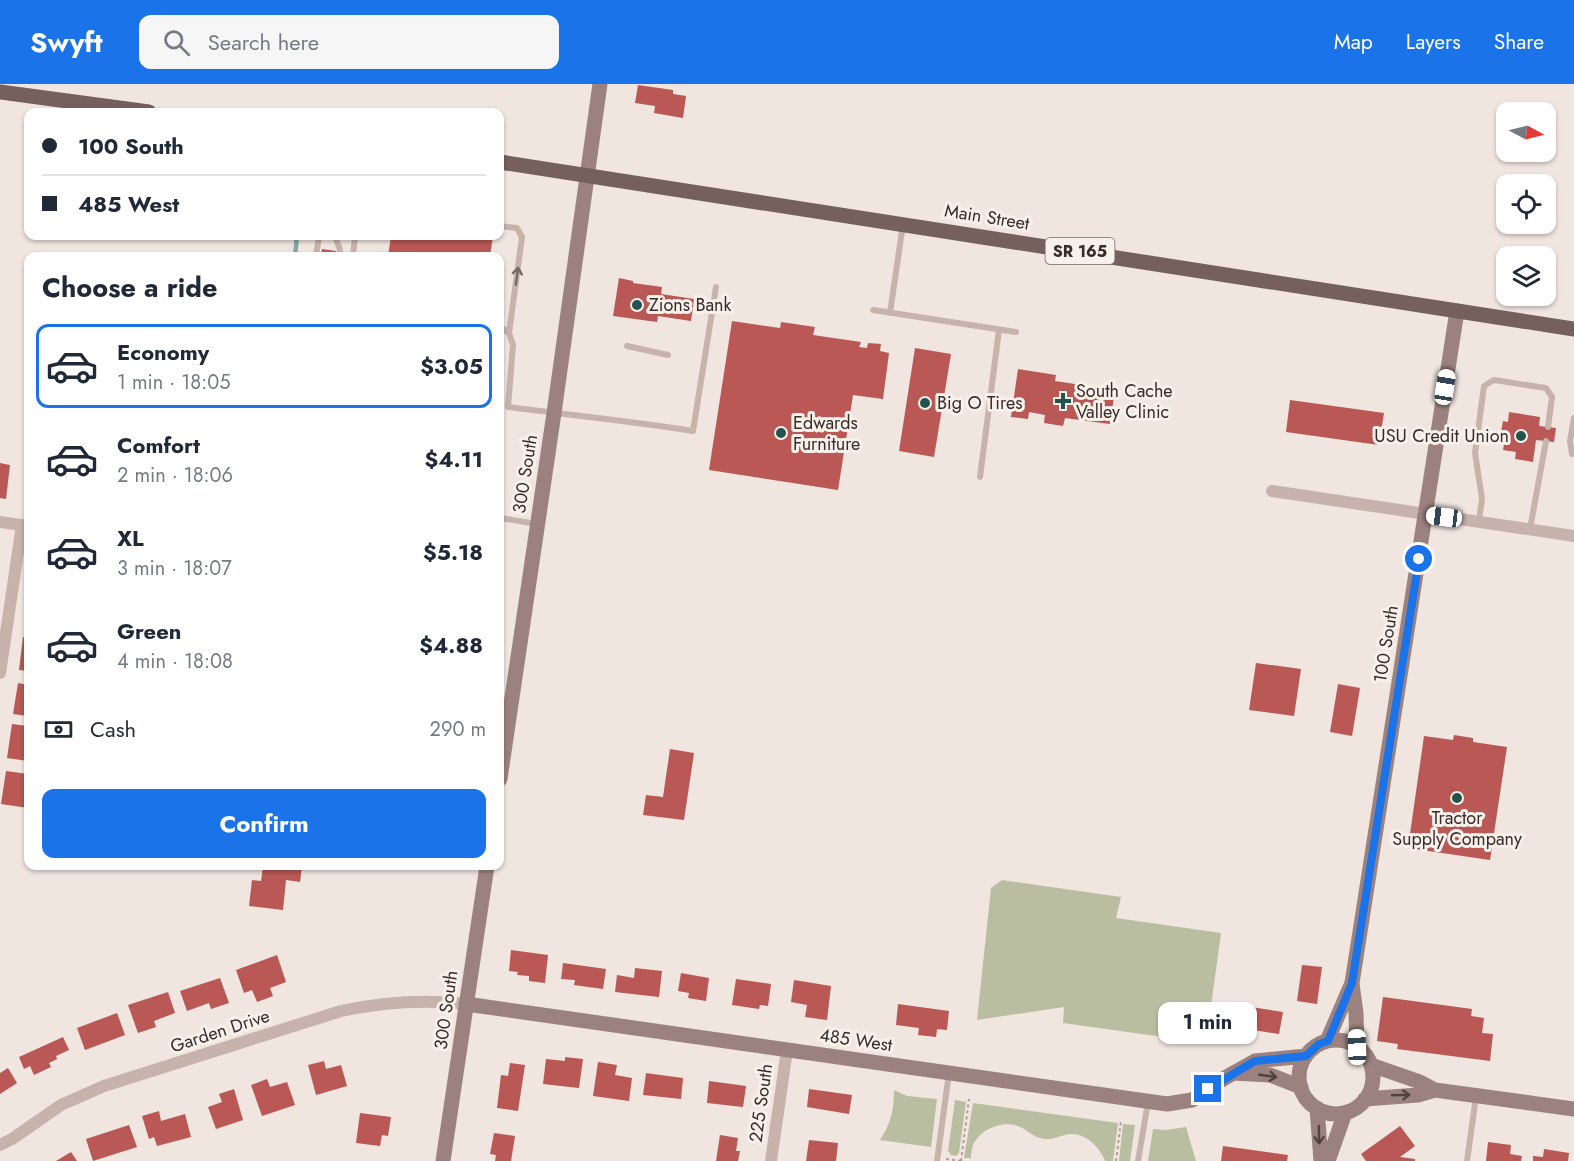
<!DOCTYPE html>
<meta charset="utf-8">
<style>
:root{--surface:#fff;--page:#f6f6f7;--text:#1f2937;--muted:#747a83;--line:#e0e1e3;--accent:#1a73e8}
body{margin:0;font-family:Jost,sans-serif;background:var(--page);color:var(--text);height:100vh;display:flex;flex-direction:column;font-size:22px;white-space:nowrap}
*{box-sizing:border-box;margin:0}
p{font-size:20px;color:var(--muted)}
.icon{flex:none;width:33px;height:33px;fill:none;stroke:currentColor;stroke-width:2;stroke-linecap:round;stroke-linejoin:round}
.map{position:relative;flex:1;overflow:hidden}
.side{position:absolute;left:24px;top:168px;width:480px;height:618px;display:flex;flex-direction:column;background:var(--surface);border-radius:12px;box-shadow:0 2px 4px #0004}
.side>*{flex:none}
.top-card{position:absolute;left:24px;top:24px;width:480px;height:132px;border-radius:12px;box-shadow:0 2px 4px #0004;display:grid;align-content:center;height:132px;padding:0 18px;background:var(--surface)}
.needle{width:39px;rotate:97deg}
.tools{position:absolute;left:1496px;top:18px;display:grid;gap:12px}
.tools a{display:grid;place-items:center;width:60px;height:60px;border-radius:12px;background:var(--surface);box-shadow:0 2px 4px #0004;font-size:30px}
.end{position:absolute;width:27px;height:27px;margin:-14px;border:8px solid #1a73e8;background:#fff;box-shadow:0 0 0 3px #fff}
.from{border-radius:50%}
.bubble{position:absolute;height:42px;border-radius:12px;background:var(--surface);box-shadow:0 2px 4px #0004;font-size:20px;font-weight:700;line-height:42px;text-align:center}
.car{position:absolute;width:18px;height:36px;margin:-18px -9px;border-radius:8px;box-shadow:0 0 4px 2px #0007;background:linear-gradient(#fff 24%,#345 0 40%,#fff 0 76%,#345 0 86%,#fff 0)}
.top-card b{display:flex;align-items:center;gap:21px;height:57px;font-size:22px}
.top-card b+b{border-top:2px solid var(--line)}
.top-card i{width:15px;height:15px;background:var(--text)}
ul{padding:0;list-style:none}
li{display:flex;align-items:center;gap:18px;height:84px;margin:0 12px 9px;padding:0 6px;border:3px solid transparent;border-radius:12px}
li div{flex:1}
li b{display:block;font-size:22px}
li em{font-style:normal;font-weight:700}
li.current{border-color:var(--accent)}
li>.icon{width:54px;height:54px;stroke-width:1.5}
h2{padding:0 18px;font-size:27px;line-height:72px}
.pay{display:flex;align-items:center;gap:15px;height:66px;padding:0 18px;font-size:22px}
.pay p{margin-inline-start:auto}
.cta{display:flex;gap:12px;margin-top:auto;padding:12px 18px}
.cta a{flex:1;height:69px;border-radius:12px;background:var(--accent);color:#fff;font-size:24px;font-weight:700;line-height:69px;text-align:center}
header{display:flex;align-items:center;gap:36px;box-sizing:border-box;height:84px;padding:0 30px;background:var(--accent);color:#fff}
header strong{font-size:28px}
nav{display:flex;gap:33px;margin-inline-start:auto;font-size:21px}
.search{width:420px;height:54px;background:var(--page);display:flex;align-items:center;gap:15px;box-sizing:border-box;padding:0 21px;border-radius:12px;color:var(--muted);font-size:22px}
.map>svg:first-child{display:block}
</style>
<header>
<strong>Swyft</strong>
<div class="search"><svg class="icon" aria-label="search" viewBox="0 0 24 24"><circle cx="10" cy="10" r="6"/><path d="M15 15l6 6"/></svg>Search here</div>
<nav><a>Map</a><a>Layers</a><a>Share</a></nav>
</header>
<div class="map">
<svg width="1574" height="1077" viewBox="0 0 1574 1077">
<rect width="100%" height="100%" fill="#f0e5df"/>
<path fill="#babea1" d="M1002,796L1121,813L1116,834L1221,849L1206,959L1063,939L1064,923L977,936L991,804Z
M894,1006L907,1012L937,1015L931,1063L880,1056C891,1040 894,1025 894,1006Z
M955,1016L966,1018L959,1069L956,1072L951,1071L948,1067Z
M973,1019L1118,1039L1113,1077H1105C1100,1064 1087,1050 1072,1050C1063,1050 1054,1056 1045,1055C1034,1054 1029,1047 1020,1043C1004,1035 980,1045 973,1061C972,1064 971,1070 971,1074H964Z
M1123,1040L1135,1041L1130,1077H1119Z
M1186,1043L1196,1077H1148L1153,1045L1166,1046Z"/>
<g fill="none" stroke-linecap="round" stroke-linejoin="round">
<path stroke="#81aaa3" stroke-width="4.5" d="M295,172L297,152"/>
</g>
<path fill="#b95855" d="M638,1L673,6V10L686,12L683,34L654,29L655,22L635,19Z
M391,152H493L490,172H388Z
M322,165L336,167L335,172H321Z
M619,194L633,197V199L662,203L661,210L694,215L691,237L658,232L657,238L613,232Z
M732,237L780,244L781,238L815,243L813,251L861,258L859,263L867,264L868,259L881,260L880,267L889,269L883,315L853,311L838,406L709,386Z
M915,264L951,270L934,373L899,367Z
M1018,285L1056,291L1055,297L1115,306L1110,340L1065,334L1063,342L1044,339L1045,331L1029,328L1028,335L1011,333Z
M1290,316L1384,329L1379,361L1286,348Z
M1509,328L1540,333L1539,342L1556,344L1554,358L1536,356L1533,378L1515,375L1516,368L1503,366L1506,349L1501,348L1503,337L1508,338Z
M0,379L10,381L6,415L0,414Z
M23,553H28V587L19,586Z
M1256,579L1301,585L1294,632L1249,626Z
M18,599L28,601V632L13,630Z
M1338,600L1360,604L1352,652L1330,648Z
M12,640L28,642V677L7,674Z
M1454,651L1473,654V658L1507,663L1490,776L1408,764L1424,652L1453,656Z
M670,665L694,669L684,736L643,731L646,711L663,713Z
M6,687L28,690V724L1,720Z
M273,782H302L300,798L286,796L283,826L249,822L252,796L261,797L263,783L273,784Z
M511,866L548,871L545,899L529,897V892L517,891L518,888L509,887Z
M277,871L286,898L270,904L273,912L257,918L252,906L244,909L236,886Z
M563,879L606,885L603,905L574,901L575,896L561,895Z
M1302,881L1322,883L1317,920L1297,917Z
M635,884L662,887L659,913L615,908L617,891L634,894Z
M681,889L709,894L706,917L688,914L689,909L678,907Z
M220,894L229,919L211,925L209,919L187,927L180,907Z
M736,895L771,900L768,922L760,921L759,925L732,921Z
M794,896L831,902L827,936L805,933L807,921L791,918Z
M168,908L175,929L154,937L156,943L138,949L128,921Z
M1383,913L1472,925L1471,932L1484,934L1482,949L1493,950L1490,977L1397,965L1398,960L1377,957Z
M898,920L949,927L947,946L937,945L936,953L918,951L919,944L896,941Z
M1245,922L1283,928L1279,950L1241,944Z
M117,929L125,951L85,966L77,944Z
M63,953L69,966L56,972L57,975L49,979L51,983L34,991L30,982L24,985L19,973Z
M565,973L583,975L579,1004L543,1000L546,975L565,977Z
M324,977L326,985L341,981L347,1002L316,1011L308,981Z
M598,978L617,981L615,991L632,994L629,1017L593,1012Z
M510,979L525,981L518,1027L497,1024L501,991L508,992Z
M8,984L17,999L0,1010V989Z
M646,989L683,994L681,1015L643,1011Z
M267,995L270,1003L287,998L295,1021L262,1032L251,1001Z
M709,997L746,1002L743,1023L707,1019Z
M234,1005L243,1036L216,1045L208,1023L222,1018L219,1010Z
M809,1005L852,1011L849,1030L807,1023Z
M159,1027L161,1037L185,1030L191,1053L157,1062L154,1053L149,1055L142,1032Z
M360,1029L391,1033L388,1052L382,1051L380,1062L356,1059Z
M129,1041L137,1063L93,1077L86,1055Z
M1400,1042L1415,1062L1400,1073L1415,1075V1077H1366L1361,1070Z
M494,1049L515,1052L511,1077H495L496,1071L490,1070Z
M720,1051L738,1054L736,1067H740L738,1077H716Z
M809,1056L838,1059L836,1077H806Z
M1488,1058L1511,1061L1510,1070L1522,1072L1521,1077H1486Z
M1223,1062L1288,1071L1287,1077H1221Z
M1544,1065L1569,1069L1568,1077H1533V1072L1543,1073Z
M71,1068L77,1077H56Z"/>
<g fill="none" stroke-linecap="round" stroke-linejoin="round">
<path stroke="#b39d97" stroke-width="2" stroke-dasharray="3 3" stroke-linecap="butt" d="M946,1075L961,1077
M961,1077L969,1015
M1116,1077L1121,1037"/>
<path stroke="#c7b3ac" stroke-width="6" d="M500,142L517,144L522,153L509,249
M335,152L340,166L339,172
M316,172L319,152
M353,172L355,152
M873,226L1016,248
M890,229L903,140
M500,243L509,249L513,261L508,323C570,331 632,337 693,347L716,203
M627,262L668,271
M1572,370L1570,357L1574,334
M980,393L999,246
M500,434L537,440
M1479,437L1482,415L1475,369L1484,302L1494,296L1546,304L1552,313L1548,343
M1530,445L1546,357
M937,1077L949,989
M1138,1077L1148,1018
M1467,1077L1476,1013"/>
<path stroke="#c7b3ac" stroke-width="12" d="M1272,407L1574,452
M0,438L28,442
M0,589L22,441
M0,1061L12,1055L61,1021L104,1002L341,927C383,918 423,915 466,920
M771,1077L787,966"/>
<path stroke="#9b827e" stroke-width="15" d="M500,695L554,329L600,0
M1352,900L1356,929L1357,963
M466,920L1167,1020L1192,1016L1223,995L1255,977L1306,972
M1299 993a37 37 0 1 1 74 0a37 37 0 1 1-74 0Z
M1327,957L1352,899L1457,227
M1371,981L1420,998L1435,1006L1574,1025
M1233,989L1270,991L1301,1003
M1365,1015L1418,1011L1435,1006
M1317,1024L1321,1077
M443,1077L487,782
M1328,1077L1345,1029"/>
<path stroke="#76605d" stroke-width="15" d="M0,8L149,28
M500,78L1574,245"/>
</g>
<defs><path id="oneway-shaft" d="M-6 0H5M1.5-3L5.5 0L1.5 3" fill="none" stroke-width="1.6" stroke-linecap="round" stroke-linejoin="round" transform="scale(1.5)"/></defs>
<use stroke="#776964" href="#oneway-shaft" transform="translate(517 192) rotate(-82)"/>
<g stroke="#4f423f">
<use href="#oneway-shaft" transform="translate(1268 992) rotate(8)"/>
<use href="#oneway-shaft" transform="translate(1401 1011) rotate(-2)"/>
<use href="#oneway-shaft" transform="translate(1319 1051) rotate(89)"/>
</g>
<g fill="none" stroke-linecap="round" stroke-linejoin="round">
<path stroke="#1a73e8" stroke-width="8" d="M1208,1005L1255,977L1306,972L1319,960L1328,957L1352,899L1419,475"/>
</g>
<g fill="#24534d" stroke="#f8f0eb" stroke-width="2">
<circle cx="637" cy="221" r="6"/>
<path d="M1060 308h6v6h6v6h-6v6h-6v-6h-6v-6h6z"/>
<circle cx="925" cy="319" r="6"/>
<circle cx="781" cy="349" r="6"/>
<circle cx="1521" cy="352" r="6"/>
<circle cx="1457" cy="714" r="6"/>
</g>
<g text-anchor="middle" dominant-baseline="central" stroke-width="6" stroke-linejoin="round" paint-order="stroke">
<rect fill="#f8f0eb" stroke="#706764" stroke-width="1.5" x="1045.5" y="154" width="69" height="26" rx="4.5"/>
<g font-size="16" font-weight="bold" fill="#362c2a">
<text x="1080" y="167">SR 165</text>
</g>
<g font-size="18" fill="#362c2a" stroke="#f8f0eb">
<text transform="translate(987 133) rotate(9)">Main Street</text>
<text transform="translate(525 390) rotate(-81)">300 South</text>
<text transform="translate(1386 560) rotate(-81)">100 South</text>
<text transform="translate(446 926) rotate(-82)">300 South</text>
<text transform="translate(220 947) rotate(-18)">Garden Drive</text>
<text transform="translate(856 956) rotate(8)">485 West</text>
<text transform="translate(761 1019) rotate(-82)">225 South</text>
</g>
<g font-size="18" fill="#362c2a" stroke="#f8f0eb" text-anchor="start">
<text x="649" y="221">Zions Bank</text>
<text x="1076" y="307">South Cache<tspan x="1076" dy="21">Valley Clinic</tspan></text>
<text x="937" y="319">Big O Tires</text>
<text x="793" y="339">Edwards<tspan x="793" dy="21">Furniture</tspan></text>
<text x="1509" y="352" text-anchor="end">USU Credit Union</text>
<text x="1457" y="734" text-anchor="middle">Tractor<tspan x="1457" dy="21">Supply Company</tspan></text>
</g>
</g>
</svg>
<div class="tools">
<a><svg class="needle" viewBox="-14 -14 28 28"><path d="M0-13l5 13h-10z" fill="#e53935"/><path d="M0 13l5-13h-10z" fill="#747a83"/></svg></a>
<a><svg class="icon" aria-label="locate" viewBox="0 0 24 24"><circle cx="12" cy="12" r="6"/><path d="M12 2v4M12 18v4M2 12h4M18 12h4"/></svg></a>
<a><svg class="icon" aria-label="layers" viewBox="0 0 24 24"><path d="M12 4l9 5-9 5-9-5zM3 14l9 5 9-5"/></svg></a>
</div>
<i class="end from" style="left:1419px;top:475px"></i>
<i class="end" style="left:1208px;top:1005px"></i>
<div class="bubble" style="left:1158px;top:918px;width:99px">1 min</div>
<i class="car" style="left:1445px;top:303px;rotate:9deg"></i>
<i class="car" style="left:1444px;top:433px;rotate:277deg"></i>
<i class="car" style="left:1357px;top:963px;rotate:358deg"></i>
<div class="top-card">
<b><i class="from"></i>100 South</b>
<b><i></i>485 West</b>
</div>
<section class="side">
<h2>Choose a ride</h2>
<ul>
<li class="current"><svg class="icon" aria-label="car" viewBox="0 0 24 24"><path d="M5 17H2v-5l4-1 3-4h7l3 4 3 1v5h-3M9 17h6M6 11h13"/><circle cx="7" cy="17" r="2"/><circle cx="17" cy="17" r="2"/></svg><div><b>Economy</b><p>1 min · 18:05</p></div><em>$3.05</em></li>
<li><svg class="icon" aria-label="car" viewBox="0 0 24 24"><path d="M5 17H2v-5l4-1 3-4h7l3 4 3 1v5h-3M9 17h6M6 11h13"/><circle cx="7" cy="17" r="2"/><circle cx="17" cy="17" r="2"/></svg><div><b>Comfort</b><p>2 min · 18:06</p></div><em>$4.11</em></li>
<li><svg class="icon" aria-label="car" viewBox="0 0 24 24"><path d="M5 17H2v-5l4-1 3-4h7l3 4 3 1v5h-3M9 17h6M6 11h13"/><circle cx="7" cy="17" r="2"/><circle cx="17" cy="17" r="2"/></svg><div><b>XL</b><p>3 min · 18:07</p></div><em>$5.18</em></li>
<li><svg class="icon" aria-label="car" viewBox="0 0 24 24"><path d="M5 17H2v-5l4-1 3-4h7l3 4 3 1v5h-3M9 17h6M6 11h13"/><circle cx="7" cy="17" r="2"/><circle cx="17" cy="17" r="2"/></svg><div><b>Green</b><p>4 min · 18:08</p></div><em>$4.88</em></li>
</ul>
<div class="pay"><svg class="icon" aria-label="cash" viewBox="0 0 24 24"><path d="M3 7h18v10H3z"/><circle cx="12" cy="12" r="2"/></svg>Cash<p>290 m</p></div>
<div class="cta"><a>Confirm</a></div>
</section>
</div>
